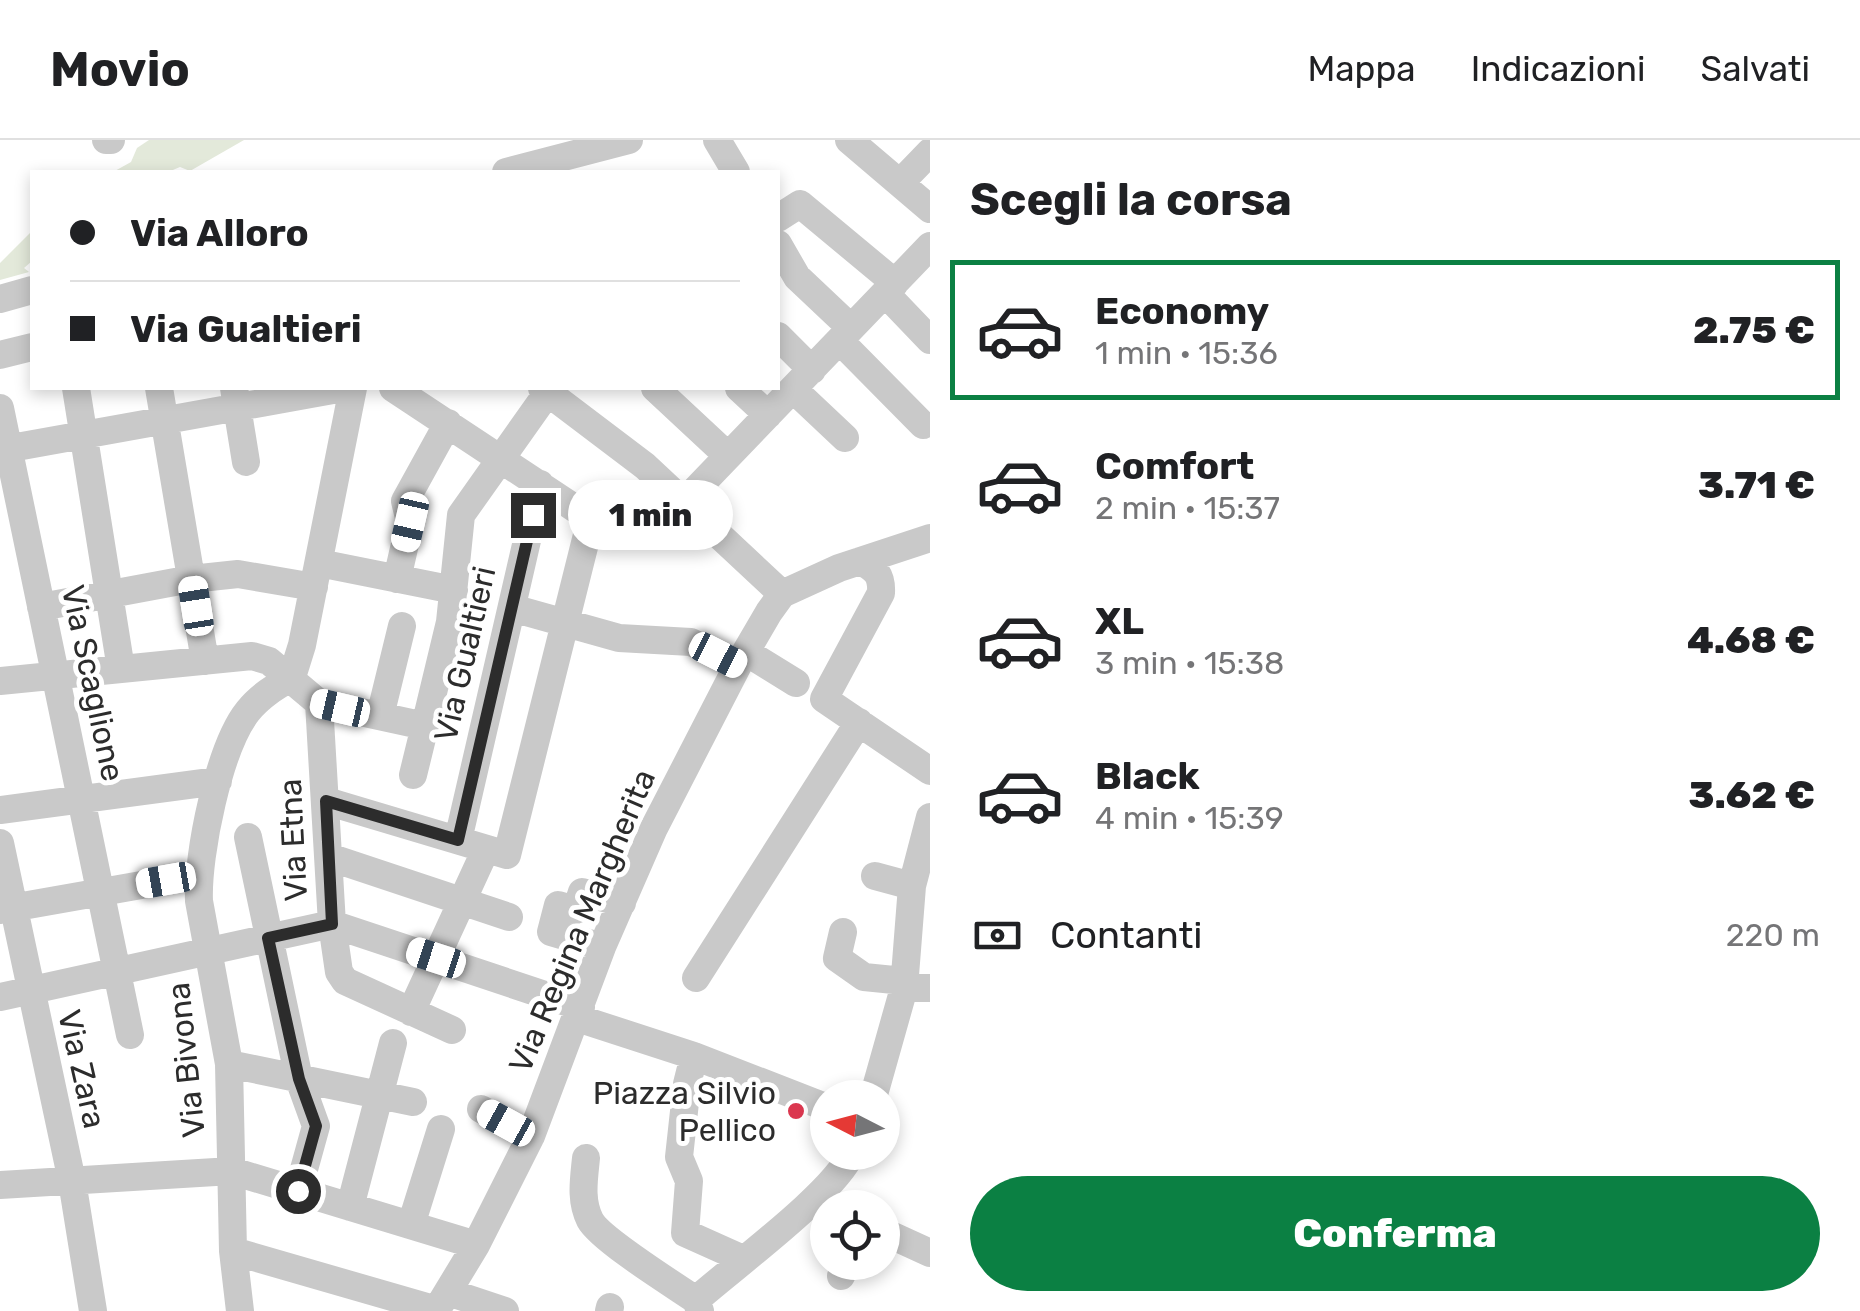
<!DOCTYPE html>
<html lang="it">
<meta charset="utf-8">
<style>
:root{--surface:#fff;--page:#f2f2f2;--text:#202124;--muted:#757577;--line:#e0e0e0;--accent:#0b8043}
body{margin:0;font-family:Rubik,sans-serif;background:var(--page);color:var(--text);height:100vh;display:flex;flex-direction:column;font-size:38px;white-space:nowrap}
*{box-sizing:border-box;margin:0}
p{font-size:32px;color:var(--muted)}
.icon{flex:none;width:55px;height:55px;fill:none;stroke:currentColor;stroke-width:2;stroke-linecap:round;stroke-linejoin:round}
.map{position:relative;flex:1;overflow:hidden}
.sheet{display:flex;flex-direction:column;background:var(--surface);width:930px}
.sheet>*{flex:none}
.hud{position:absolute;left:30px;top:30px;width:750px;height:220px;border-radius:0px;box-shadow:0 5px 15px #0003;display:grid;align-content:center;height:220px;padding:0 40px;background:var(--surface)}
.needle{width:65px;rotate:276deg}
.buttons{position:absolute;left:810px;top:940px;display:grid;gap:20px}
.buttons a{display:grid;place-items:center;width:90px;height:90px;border-radius:50%;background:var(--surface);box-shadow:0 5px 15px #0003;font-size:50px}
.end{position:absolute;width:45px;height:45px;margin:-22px;border:12px solid #2c2c2c;background:#fff;box-shadow:0 0 0 5px #fff}
.from{border-radius:50%}
.bubble{position:absolute;height:70px;border-radius:35px;background:var(--surface);box-shadow:0 5px 15px #0003;font-size:32px;font-weight:800;line-height:70px;text-align:center}
.car{position:absolute;width:30px;height:60px;margin:-30px -15px;border-radius:12px;box-shadow:0 0 8px 2px #0007;background:linear-gradient(#fff 24%,#345 0 40%,#fff 0 76%,#345 0 86%,#fff 0)}
.hud b{display:flex;align-items:center;gap:35px;height:95px;font-size:38px}
.hud b+b{border-top:2px solid var(--line)}
.hud i{width:25px;height:25px;background:var(--text)}
ul{padding:0;list-style:none}
li{display:flex;align-items:center;gap:30px;height:140px;margin:0 20px 15px;padding:0 20px;border:5px solid transparent;border-radius:0px}
li div{flex:1}
li b{display:block;font-size:38px}
li em{font-style:normal;font-weight:800}
li.selected{border-color:var(--accent)}
li>.icon{width:90px;height:90px;stroke-width:1.5}
h2{padding:0 40px;font-size:45px;line-height:120px}
.pay{display:flex;align-items:center;gap:25px;height:110px;padding:0 40px;font-size:38px}
.pay p{margin-inline-start:auto}
.cta{display:flex;gap:20px;margin-top:auto;padding:20px 40px}
.cta a{flex:1;height:115px;border-radius:60px;background:var(--accent);color:#fff;font-size:40px;font-weight:800;line-height:115px;text-align:center}
header{display:flex;align-items:center;gap:60px;box-sizing:border-box;height:140px;padding:0 50px;background:var(--surface);border-bottom:2px solid var(--line)}
header strong{font-size:48px}
nav{display:flex;gap:55px;margin-inline-start:auto;font-size:35px}
main{display:flex;flex:1;min-height:0}
.map>svg:first-child{display:block}
</style>
<header>
<strong>Movio</strong>
<nav><a>Mappa</a><a>Indicazioni</a><a>Salvati</a></nav>
</header>
<main>
<div class="map">
<svg width="930" height="1171" viewBox="0 0 930 1171">
<rect width="100%" height="100%" fill="#fff"/>
<path fill="#e3e9da" d="M149,0H244L190,31L180,27L168,32H113L131,22L137,8Z
M32,91V121L24,128L29,132L0,140V123Z"/>
<g fill="none" stroke-linecap="round" stroke-linejoin="round">
<path stroke="#c9c9c9" stroke-width="28" d="M106,0H111
M717,0L736,32
M849,0L930,69
M506,32L629,0
M900,43L930,12
M778,78L800,64L895,143
M778,104L797,137L851,188
M885,153L930,200
M0,159L32,150
M778,196L812,230
M840,201L923,285
M0,215L32,207
M76,248L121,529
M159,248L205,521
M234,248L246,322
M542,248L645,326L782,454
M655,248L728,316
M739,248L768,275
M793,249L845,298
M0,268L130,895
M0,310L344,248
M684,362L930,106
M860,421C876,429 882,435 881,453L824,559L930,631
M319,423L454,450
M397,439L410,382L405,361L448,283
M41,467L191,439L238,434L314,447
M512,468L619,498L691,502L738,525
M746,512L796,543
M0,541L252,516L269,521L319,563L425,586L450,482L461,375L548,252
M319,563L332,784L339,832L345,841L452,890
M380,576L402,486
M413,635L425,586
M326,661L507,715L591,379L393,248
M0,670L218,641
M248,697L299,939L316,986L298,1051
M458,700L540,344
M0,703L72,1041L93,1171
M329,717L509,777
M875,736L912,746
M0,770L198,735
M843,792L837,818L864,837L904,841
M602,807L551,792L558,765L576,770L582,752L622,763
M696,838L859,582
M904,848H930
M0,857L332,784L581,867
M411,872L486,709
M577,878L694,916L828,968
M694,916L687,944L679,1017L689,1041L685,1093L743,1119
M229,924L413,962
M873,958L904,848L912,746L930,677
M481,969L531,996
M586,1018C584,1039 580,1060 590,1080C600,1099 674,1145 696,1160
M0,1045L232,1031L476,1105
M350,1067L393,903
M411,1085L441,989
M882,1091L930,1113
M233,1111L437,1170
M841,1136L848,1122
M448,1152L505,1171
M240,1171L233,1111L229,924L199,761C197,715 219,607 248,571C260,556 275,547 292,537L302,505L353,248
M436,1171L476,1105L531,996L602,807L654,688L738,525L769,472L782,454L839,428L930,398
M609,1171L610,1167
M700,1171L696,1160C733,1127 836,1052 852,1012"/>
</g>
<g fill="none" stroke-linecap="round" stroke-linejoin="round">
<path stroke="#2c2c2c" stroke-width="12" d="M298,1051L316,986L299,939L268,798L332,784L326,661L458,700L533,375"/>
</g>
<circle fill="#db374f" stroke="#fff" stroke-width="4" cx="796" cy="971" r="10"/>
<g text-anchor="middle" dominant-baseline="central" stroke-width="10" stroke-linejoin="round" paint-order="stroke">
<g font-size="32" fill="#2c2c2c" stroke="#fff">
<text transform="translate(465 514) rotate(-77)">Via Gualtieri</text>
<text transform="translate(93 543) rotate(78)">Via Scaglione</text>
<text transform="translate(293 700) rotate(-93)">Via Etna</text>
<text transform="translate(582 781) rotate(-67)">Via Regina Margherita</text>
<text transform="translate(186 920) rotate(-96)">Via Bivona</text>
<text transform="translate(82 929) rotate(77)">Via Zara</text>
</g>
<g font-size="32" fill="#2c2c2c" stroke="#fff" text-anchor="end">
<text x="776" y="953">Piazza Silvio<tspan x="776" dy="37">Pellico</tspan></text>
</g>
</g>
</svg>
<div class="buttons">
<a><svg class="needle" viewBox="-14 -14 28 28"><path d="M0-13l5 13h-10z" fill="#e53935"/><path d="M0 13l5-13h-10z" fill="#757577"/></svg></a>
<a><svg class="icon" aria-label="locate" viewBox="0 0 24 24"><circle cx="12" cy="12" r="6"/><path d="M12 2v4M12 18v4M2 12h4M18 12h4"/></svg></a>
</div>
<i class="end from" style="left:298px;top:1051px"></i>
<i class="end" style="left:533px;top:375px"></i>
<div class="bubble" style="left:568px;top:340px;width:165px">1 min</div>
<i class="car" style="left:410px;top:382px;rotate:193deg"></i>
<i class="car" style="left:196px;top:466px;rotate:351deg"></i>
<i class="car" style="left:718px;top:515px;rotate:117deg"></i>
<i class="car" style="left:340px;top:568px;rotate:283deg"></i>
<i class="car" style="left:166px;top:740px;rotate:260deg"></i>
<i class="car" style="left:436px;top:818px;rotate:288deg"></i>
<i class="car" style="left:506px;top:983px;rotate:299deg"></i>
<div class="hud">
<b><i class="from"></i>Via Alloro</b>
<b><i></i>Via Gualtieri</b>
</div>
</div>
<section class="sheet">
<h2>Scegli la corsa</h2>
<ul>
<li class="selected"><svg class="icon" aria-label="car" viewBox="0 0 24 24"><path d="M5 17H2v-5l4-1 3-4h7l3 4 3 1v5h-3M9 17h6M6 11h13"/><circle cx="7" cy="17" r="2"/><circle cx="17" cy="17" r="2"/></svg><div><b>Economy</b><p>1 min · 15:36</p></div><em>2.75 €</em></li>
<li><svg class="icon" aria-label="car" viewBox="0 0 24 24"><path d="M5 17H2v-5l4-1 3-4h7l3 4 3 1v5h-3M9 17h6M6 11h13"/><circle cx="7" cy="17" r="2"/><circle cx="17" cy="17" r="2"/></svg><div><b>Comfort</b><p>2 min · 15:37</p></div><em>3.71 €</em></li>
<li><svg class="icon" aria-label="car" viewBox="0 0 24 24"><path d="M5 17H2v-5l4-1 3-4h7l3 4 3 1v5h-3M9 17h6M6 11h13"/><circle cx="7" cy="17" r="2"/><circle cx="17" cy="17" r="2"/></svg><div><b>XL</b><p>3 min · 15:38</p></div><em>4.68 €</em></li>
<li><svg class="icon" aria-label="car" viewBox="0 0 24 24"><path d="M5 17H2v-5l4-1 3-4h7l3 4 3 1v5h-3M9 17h6M6 11h13"/><circle cx="7" cy="17" r="2"/><circle cx="17" cy="17" r="2"/></svg><div><b>Black</b><p>4 min · 15:39</p></div><em>3.62 €</em></li>
</ul>
<div class="pay"><svg class="icon" aria-label="cash" viewBox="0 0 24 24"><path d="M3 7h18v10H3z"/><circle cx="12" cy="12" r="2"/></svg>Contanti<p>220 m</p></div>
<div class="cta"><a>Conferma</a></div>
</section>
</main>
